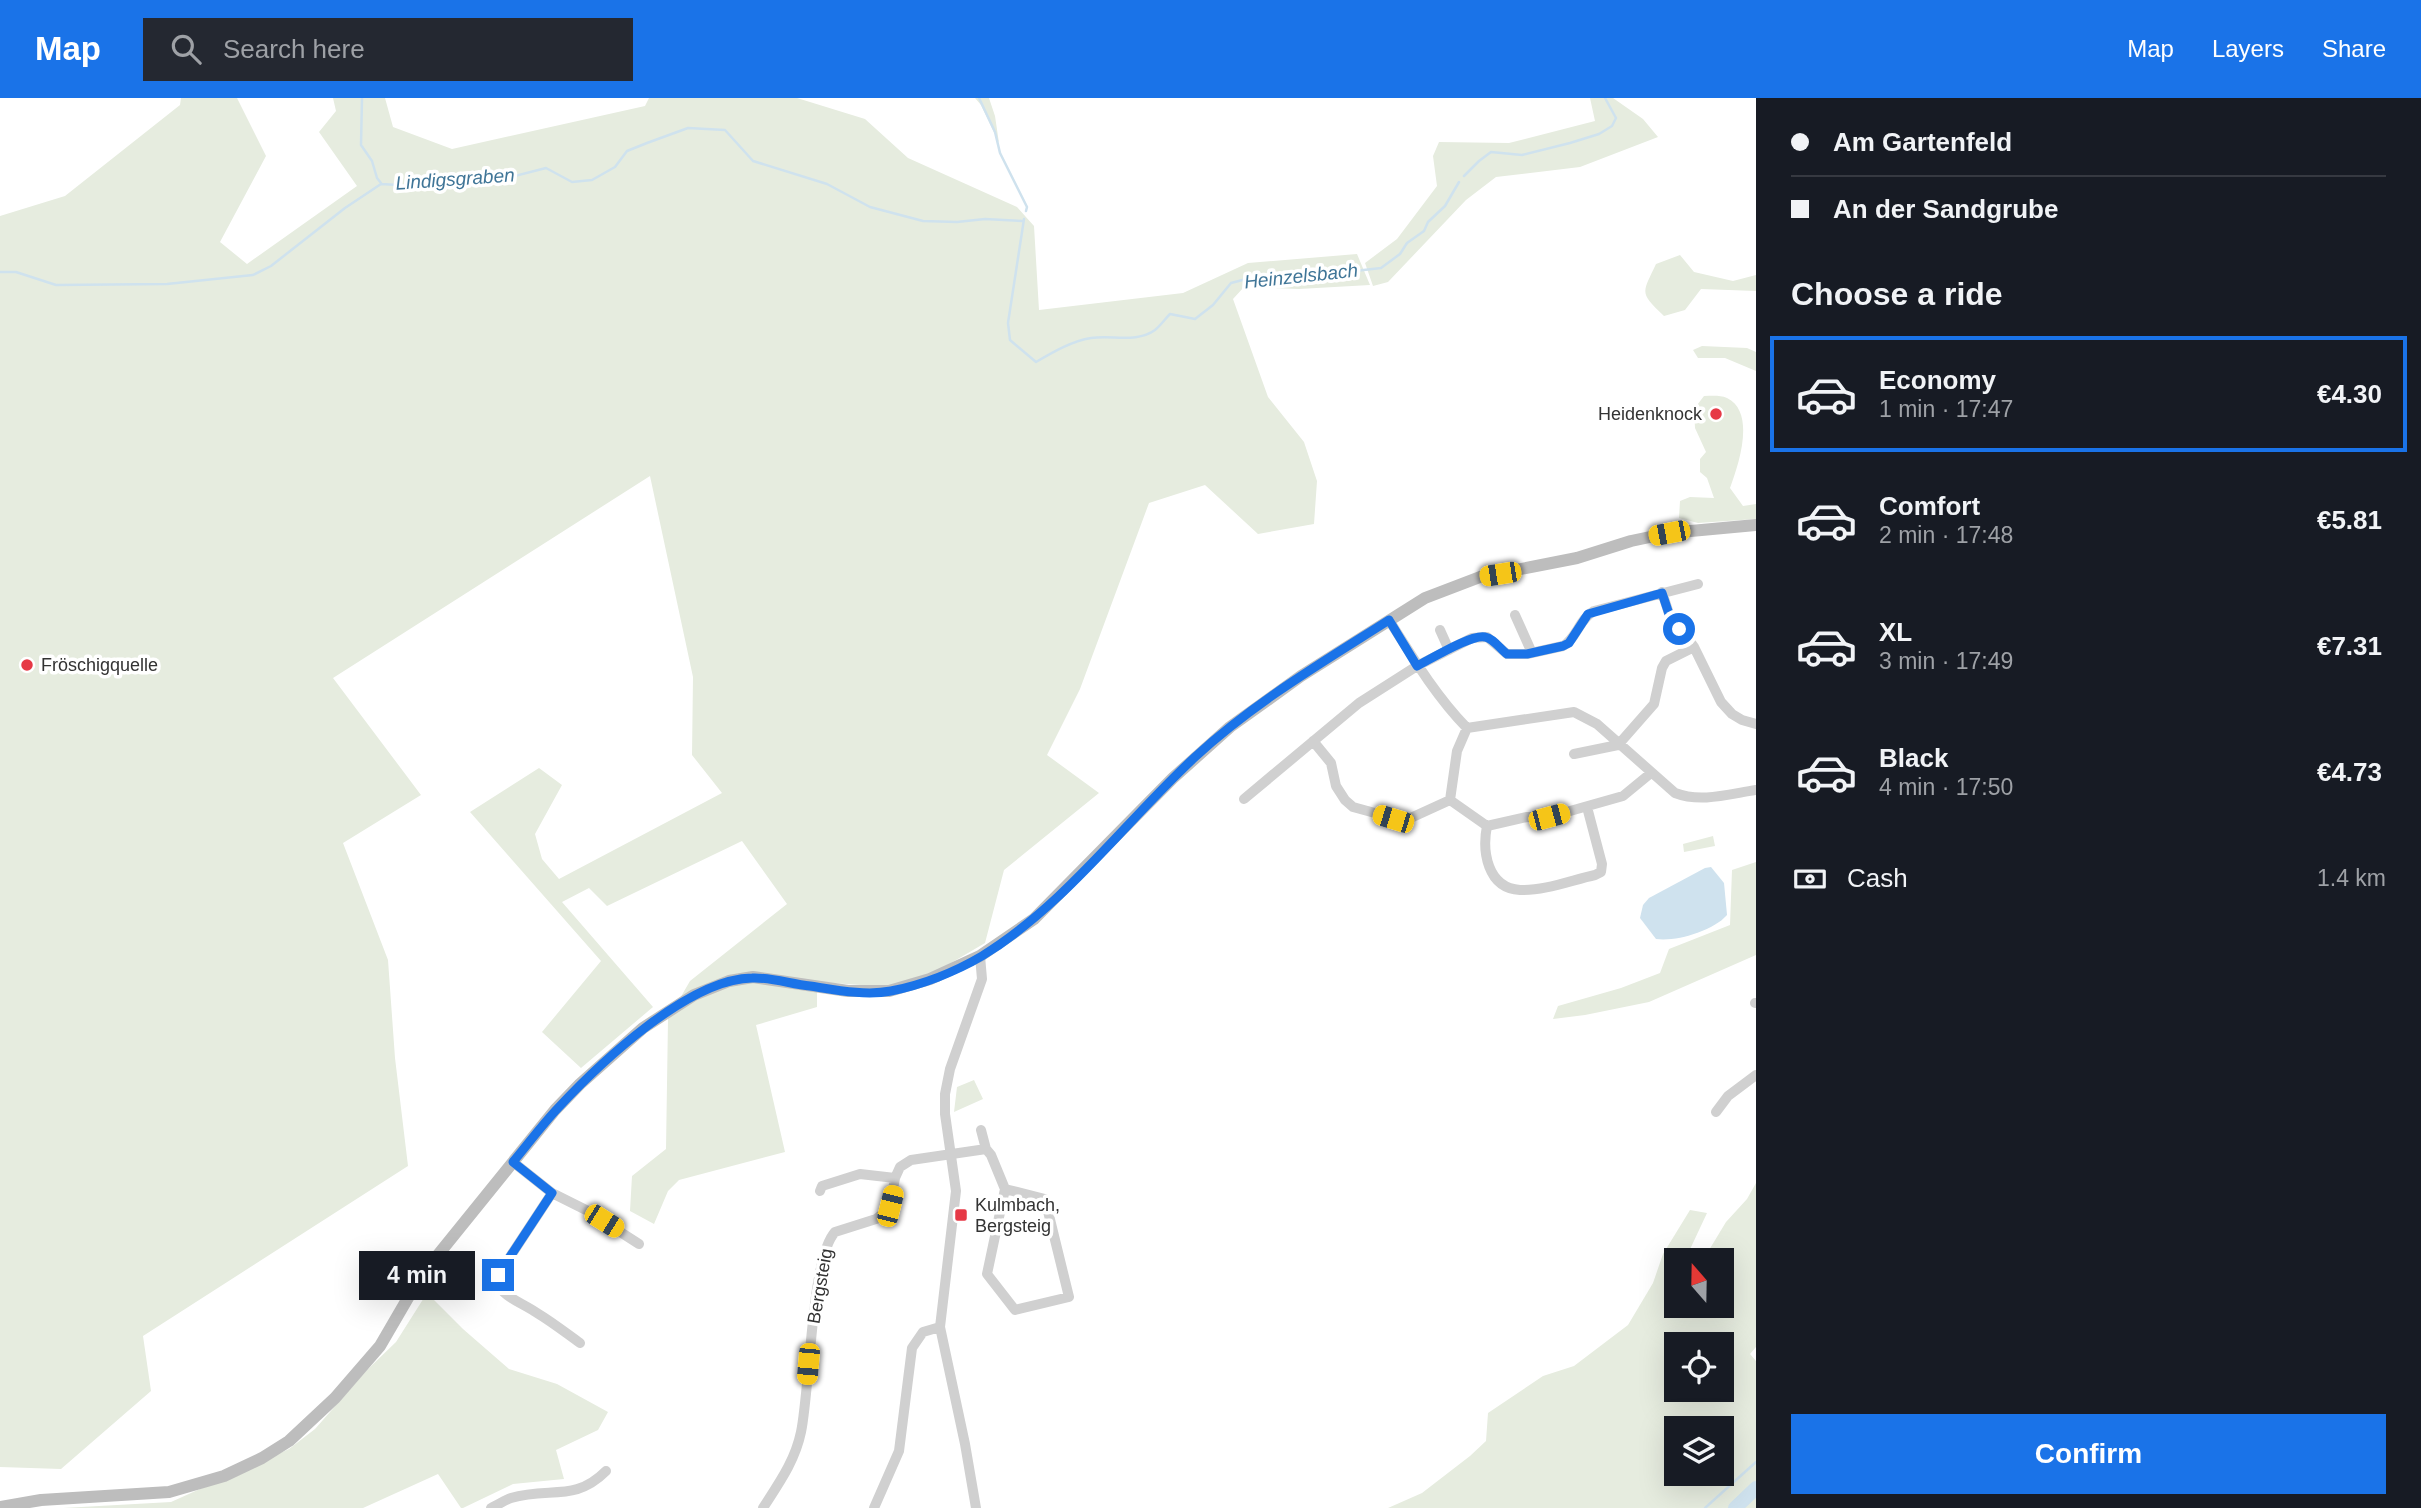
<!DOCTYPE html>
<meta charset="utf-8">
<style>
:root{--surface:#171b24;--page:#242831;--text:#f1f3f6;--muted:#9ea1a6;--line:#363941;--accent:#1a73e8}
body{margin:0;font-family:Arial,sans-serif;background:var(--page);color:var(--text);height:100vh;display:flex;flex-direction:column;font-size:26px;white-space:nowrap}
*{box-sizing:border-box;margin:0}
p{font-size:23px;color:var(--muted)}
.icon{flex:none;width:38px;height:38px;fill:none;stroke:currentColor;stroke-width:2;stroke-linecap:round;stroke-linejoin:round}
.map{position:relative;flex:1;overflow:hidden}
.side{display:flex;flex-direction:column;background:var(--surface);width:665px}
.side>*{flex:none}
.banner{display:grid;align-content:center;height:154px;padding:0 35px;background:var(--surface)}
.needle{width:46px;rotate:340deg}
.fabs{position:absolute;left:1664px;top:1150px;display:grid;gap:14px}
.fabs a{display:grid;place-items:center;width:70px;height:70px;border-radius:0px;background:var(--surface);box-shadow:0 7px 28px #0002;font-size:35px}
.end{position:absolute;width:32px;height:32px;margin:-16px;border:9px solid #1a73e8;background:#fff;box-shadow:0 0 0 4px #fff}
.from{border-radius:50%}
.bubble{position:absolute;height:49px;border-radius:0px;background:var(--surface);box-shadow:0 7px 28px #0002;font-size:23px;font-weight:800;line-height:49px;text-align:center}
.car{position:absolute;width:21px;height:42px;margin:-21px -10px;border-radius:9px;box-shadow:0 0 5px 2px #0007;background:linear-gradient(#f5c518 24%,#345 0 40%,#f5c518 0 76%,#345 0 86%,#f5c518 0)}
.banner b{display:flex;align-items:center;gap:24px;height:66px;font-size:26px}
.banner b+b{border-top:2px solid var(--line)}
.banner i{width:18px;height:18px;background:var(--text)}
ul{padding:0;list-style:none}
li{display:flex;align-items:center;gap:21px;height:116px;margin:0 14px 10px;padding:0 21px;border:4px solid transparent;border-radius:0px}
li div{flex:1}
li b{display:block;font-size:26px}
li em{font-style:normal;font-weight:800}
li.active{border-color:var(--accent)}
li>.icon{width:63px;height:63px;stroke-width:1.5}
h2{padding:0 35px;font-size:32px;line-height:84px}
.pay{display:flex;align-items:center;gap:18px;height:77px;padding:0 35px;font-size:26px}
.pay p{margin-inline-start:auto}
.button{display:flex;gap:14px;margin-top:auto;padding:14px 35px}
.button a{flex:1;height:80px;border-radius:0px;background:var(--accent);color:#fff;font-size:28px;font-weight:800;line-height:80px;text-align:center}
header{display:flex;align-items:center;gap:42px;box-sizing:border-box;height:98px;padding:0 35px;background:var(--accent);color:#fff}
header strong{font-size:33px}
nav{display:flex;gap:38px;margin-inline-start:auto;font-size:24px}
.search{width:490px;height:63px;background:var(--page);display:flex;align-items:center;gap:18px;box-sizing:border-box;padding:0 24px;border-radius:0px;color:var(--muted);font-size:26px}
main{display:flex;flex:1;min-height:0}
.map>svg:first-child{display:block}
</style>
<header>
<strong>Map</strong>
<div class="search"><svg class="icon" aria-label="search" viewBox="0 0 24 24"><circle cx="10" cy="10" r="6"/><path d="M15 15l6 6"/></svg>Search here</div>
<nav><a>Map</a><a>Layers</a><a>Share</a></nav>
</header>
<main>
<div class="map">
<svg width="1756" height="1410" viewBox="0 0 1756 1410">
<rect width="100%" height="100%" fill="#fff"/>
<path fill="#e6ecdf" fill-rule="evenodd" d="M181,0H237L266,58L220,144L247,166L357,88L319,34L336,13L333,0H385L393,29L452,51L645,8L649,0H797L865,21L908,60L1017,109L1034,128L1039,212L1183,195L1248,165L1357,156L1370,187L1299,191L1244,189L1233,201L1268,299L1304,344L1317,383L1314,426L1258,436L1205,387L1149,405L1080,591L1047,657L1099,695L1004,772L985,845L934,875L890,889L817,884V909L756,927L785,1054L679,1082L668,1093L654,1126L630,1113L632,1078L666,1051L668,921L690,883L787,806L742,743L607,808L589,790L562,804L653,909L581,970L542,934L601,863L470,714L539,670L562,687L535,736L542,761L559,781L722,695L692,657L693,579L650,378L333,580L421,697L343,745L388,862L395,960L408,1068L143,1238L151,1293L61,1371L0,1369V118L65,98L180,7Z
M975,0H989L995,18L999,45L981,7Z
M1590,0H1613L1643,21L1658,39L1580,69L1496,79L1466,102L1388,184L1373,188L1365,165L1397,141L1437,88L1433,58L1439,44L1509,45L1595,23Z
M1680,157L1694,174L1733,183L1756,177V193L1701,191L1685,212L1664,218C1639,194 1642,196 1656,166Z
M1702,248L1747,250L1756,254V273L1725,260H1698L1693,252Z
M1704,298C1712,298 1720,297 1727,300C1756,314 1739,366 1730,390L1743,408L1756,406V421L1698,425L1679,420L1680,403L1690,399L1714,400L1707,380L1700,374V361L1706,354L1695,330L1694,311Z
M1713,738L1715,748L1684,754L1683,746Z
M1756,764V857L1649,904L1585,917L1553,921L1558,908L1621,890L1660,875L1669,851L1730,827L1732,772Z
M974,982L983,1001L954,1014L957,989Z
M1756,1085V1249L1750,1256L1756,1263V1410H1388L1422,1395L1470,1358L1486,1343L1488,1315L1543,1278L1574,1268L1628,1227L1653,1185L1663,1156L1690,1112L1707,1115L1685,1162H1676V1208H1722V1162H1703L1726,1124L1747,1101ZM1676,1246H1722V1292H1676ZM1676,1330H1722V1376H1676Z
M427,1195L463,1231L509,1271L557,1286L608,1314L598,1332L556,1352L564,1381L513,1386L463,1410H461L438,1376L363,1410H63L171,1404L289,1351L315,1331L367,1272L396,1244Z"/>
<path fill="#cfe2ee" d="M1711,769L1724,785L1727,817C1713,833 1676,844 1656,841L1640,820L1643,807L1649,800L1705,770Z"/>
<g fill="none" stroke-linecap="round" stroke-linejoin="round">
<path stroke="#cfe2ee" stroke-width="2.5" d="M362,0L361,47L372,63L377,80L381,85
M979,0L995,34L1000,55L1027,109L1026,113
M1464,78L1479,63L1491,54L1522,57L1570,45L1599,36L1612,28L1616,20L1605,0
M1024,121L1008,225L1010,242L1036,264C1053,254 1072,243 1091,240C1113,237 1137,245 1155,232C1161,227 1165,221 1170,216L1195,221L1213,207L1231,185L1258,178H1302L1328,172L1355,173L1381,170L1400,156L1407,145L1424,133L1428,124L1445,108L1459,84
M0,174H16L56,187L167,186L253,177L271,168L345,110L381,86L416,88L503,81L546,70L572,84L592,82L615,69L627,53L647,45L688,30L725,32L753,63L827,86L870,109L923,123L957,124L985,121L1023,123
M1705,1410L1756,1364"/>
<path stroke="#cfe2ee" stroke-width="14" d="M1735,1410L1756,1390"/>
<path stroke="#d0d0d0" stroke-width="10" d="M1662,494L1672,525L1686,538L1694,549L1721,604L1732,616L1742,622L1756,626
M1515,517L1532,555
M1389,522C1413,560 1436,598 1467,630L1574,614L1597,626L1675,695C1701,705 1729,696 1756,692
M1440,532L1449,552
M1313,643L1331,665L1336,688L1345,702L1353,709L1404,723L1450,702
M1574,656L1618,647L1654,606L1662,570L1666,563L1694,549
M1244,701L1359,605L1417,568L1472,540L1487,539L1507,556H1527L1563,548C1577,540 1579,521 1594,513L1698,486
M1450,702L1457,653L1467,630
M1450,702L1487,728
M1487,728C1482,753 1487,790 1520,792C1544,793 1572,782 1595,777L1601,774L1602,766L1587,709
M1487,728L1527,719H1549L1623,698L1651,675
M1755,905H1756
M1716,1014L1728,998L1756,977
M981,1032L986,1051
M513,1064L552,1095L586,1112L639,1146
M820,1093L822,1088L860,1076L895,1080
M552,1095L498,1177L496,1184C504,1200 523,1205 537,1215C552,1224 566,1235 580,1245
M491,1410C498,1407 505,1402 511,1400C549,1388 574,1405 606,1373
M763,1410C779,1385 795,1363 801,1334C810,1292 811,1160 835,1134L876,1121L884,1115L890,1108L895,1080L900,1069L911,1062L986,1051L991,1057L1005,1091L987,1176L1015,1212L1069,1199L1045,1101L1005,1091
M874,1410L899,1353L912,1250L923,1234L940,1229
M976,1410L965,1346L940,1229L956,1093L945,1016V996L950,971L982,881L980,858"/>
<path stroke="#bdbdbd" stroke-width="12" d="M0,1409L41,1402L169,1394L224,1378L262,1360L289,1343L335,1300L380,1248L412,1193L433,1163L555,1012L580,986L643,930L694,897L729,883L753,879L848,893H889L930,881L980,858L1034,821L1173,680L1230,629L1301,578L1425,500L1480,479L1577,460L1631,443L1669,435L1756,427"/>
</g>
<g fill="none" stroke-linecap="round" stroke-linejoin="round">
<path stroke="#1a73e8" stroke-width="9" d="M498,1177L552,1095L513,1064C528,1046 542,1027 558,1010C600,965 688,881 752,880C770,879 791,886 810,888C836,892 866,898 891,893C921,887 955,874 982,858C1065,807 1124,725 1195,659C1253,605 1323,564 1389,522L1417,568C1431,561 1471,536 1485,539C1493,540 1500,551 1507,556H1527L1563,548L1569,545L1588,516L1662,495L1672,525L1679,531"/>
</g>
<g fill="#e63946" stroke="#fff" stroke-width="2.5">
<circle cx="1716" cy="316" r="7"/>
<circle cx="27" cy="567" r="7"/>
<rect x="954" y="1110" width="14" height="14" rx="3.5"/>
</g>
<g text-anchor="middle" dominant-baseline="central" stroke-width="7" stroke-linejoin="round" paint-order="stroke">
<g font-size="18" fill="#333" stroke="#fff" text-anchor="start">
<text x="1702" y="316" text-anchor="end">Heidenknock</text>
<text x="41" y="567">Fröschigquelle</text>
<text x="975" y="1107">Kulmbach,<tspan x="975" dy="21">Bergsteig</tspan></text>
</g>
<g font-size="18" fill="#333" stroke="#fff">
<text transform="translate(820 1188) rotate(-80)">Bergsteig</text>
</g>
<g font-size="19" font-style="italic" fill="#3f7597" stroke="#fff">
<text transform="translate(455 81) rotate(-4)">Lindigsgraben</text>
<text transform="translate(1301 178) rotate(-6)">Heinzelsbach</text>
</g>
</g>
</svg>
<div class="fabs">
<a><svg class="needle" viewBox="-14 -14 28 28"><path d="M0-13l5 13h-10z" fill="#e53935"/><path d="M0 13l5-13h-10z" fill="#9ea1a6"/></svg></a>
<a><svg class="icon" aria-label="locate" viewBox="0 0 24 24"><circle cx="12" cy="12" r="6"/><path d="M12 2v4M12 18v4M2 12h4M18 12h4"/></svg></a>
<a><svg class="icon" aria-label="layers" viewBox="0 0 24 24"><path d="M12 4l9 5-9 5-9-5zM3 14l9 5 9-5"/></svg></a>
</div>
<i class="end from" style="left:1679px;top:531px"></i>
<i class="end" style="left:498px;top:1177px"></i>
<div class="bubble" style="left:359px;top:1153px;width:116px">4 min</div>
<i class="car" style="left:1669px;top:435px;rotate:259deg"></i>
<i class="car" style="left:1500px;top:476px;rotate:261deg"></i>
<i class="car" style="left:1549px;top:719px;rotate:75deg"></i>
<i class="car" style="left:1393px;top:721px;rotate:287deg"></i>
<i class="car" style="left:890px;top:1108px;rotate:14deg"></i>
<i class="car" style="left:604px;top:1123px;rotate:122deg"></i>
<i class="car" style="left:808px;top:1266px;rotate:185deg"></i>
</div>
<section class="side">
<div class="banner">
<b><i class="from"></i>Am Gartenfeld</b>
<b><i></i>An der Sandgrube</b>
</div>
<h2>Choose a ride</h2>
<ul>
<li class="active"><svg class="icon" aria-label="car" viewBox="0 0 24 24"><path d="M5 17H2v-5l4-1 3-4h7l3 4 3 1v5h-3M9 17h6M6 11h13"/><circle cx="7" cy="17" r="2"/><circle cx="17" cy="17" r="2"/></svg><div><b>Economy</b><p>1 min · 17:47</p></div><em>€4.30</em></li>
<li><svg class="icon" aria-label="car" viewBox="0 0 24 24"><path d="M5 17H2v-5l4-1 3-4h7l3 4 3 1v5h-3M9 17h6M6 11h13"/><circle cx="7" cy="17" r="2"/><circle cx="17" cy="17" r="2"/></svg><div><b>Comfort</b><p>2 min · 17:48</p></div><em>€5.81</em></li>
<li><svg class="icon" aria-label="car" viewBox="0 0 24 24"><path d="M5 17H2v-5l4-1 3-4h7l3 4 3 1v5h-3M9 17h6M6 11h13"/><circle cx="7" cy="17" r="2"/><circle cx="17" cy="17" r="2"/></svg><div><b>XL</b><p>3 min · 17:49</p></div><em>€7.31</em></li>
<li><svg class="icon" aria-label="car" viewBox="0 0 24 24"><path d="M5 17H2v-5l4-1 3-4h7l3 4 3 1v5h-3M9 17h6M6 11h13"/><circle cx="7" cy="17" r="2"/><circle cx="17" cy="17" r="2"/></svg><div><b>Black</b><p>4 min · 17:50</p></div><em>€4.73</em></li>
</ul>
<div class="pay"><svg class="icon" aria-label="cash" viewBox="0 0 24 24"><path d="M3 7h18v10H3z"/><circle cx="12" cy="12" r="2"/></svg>Cash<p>1.4 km</p></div>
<div class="button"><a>Confirm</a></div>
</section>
</main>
